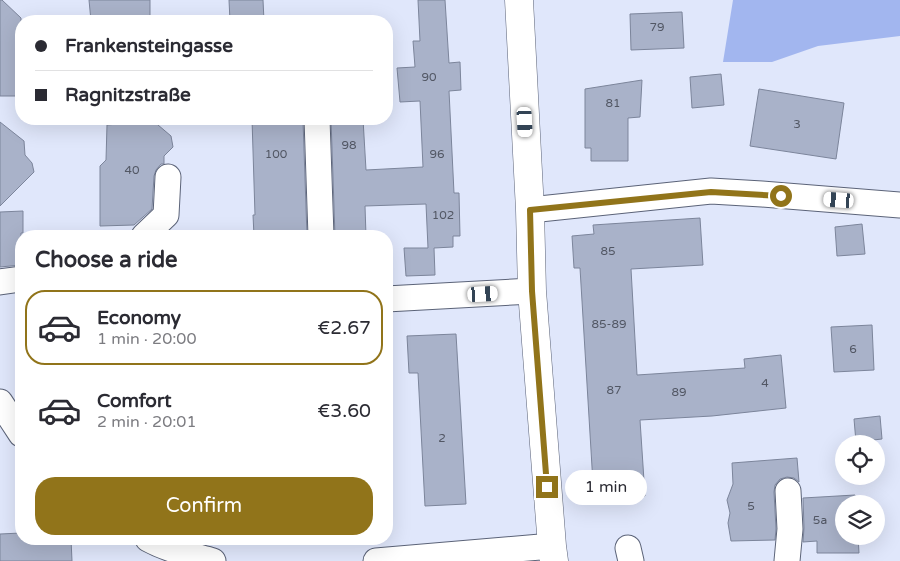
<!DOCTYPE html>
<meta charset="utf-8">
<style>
:root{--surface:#fff;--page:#f2f2f3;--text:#2b2b33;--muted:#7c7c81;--line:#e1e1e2;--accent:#91741a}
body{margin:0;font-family:"Varela Round",sans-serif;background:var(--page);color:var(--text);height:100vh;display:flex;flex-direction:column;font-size:19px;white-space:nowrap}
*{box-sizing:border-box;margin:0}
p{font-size:16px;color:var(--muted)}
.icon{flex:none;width:28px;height:28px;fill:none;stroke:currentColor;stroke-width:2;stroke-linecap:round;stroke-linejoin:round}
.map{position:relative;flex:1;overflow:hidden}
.drawer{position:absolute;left:15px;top:230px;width:378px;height:315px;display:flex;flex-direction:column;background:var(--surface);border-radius:20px;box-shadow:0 5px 20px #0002}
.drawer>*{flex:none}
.guide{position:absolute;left:15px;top:15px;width:378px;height:110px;border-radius:20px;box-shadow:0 5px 20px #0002;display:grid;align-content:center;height:110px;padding:0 20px;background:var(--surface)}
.buttons{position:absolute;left:835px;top:435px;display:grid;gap:10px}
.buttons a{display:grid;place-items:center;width:50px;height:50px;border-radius:50%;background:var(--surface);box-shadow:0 5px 20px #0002;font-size:25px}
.end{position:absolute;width:22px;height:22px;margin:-11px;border:6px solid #91741a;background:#fff;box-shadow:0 0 0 2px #fff}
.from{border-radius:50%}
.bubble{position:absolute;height:35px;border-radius:18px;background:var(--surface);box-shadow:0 5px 20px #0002;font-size:16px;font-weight:600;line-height:35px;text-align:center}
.car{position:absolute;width:15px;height:30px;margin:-15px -8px;border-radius:6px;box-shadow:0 0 4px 1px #0007;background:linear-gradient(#fff 24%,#345 0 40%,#fff 0 76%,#345 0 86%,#fff 0)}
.guide b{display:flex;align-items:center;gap:18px;height:48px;font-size:19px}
.guide b+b{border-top:1px solid var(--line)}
.guide i{width:12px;height:12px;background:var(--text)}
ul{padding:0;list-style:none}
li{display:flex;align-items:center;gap:15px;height:75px;margin:0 10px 8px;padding:0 10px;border:2px solid transparent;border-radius:20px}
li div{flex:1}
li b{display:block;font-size:19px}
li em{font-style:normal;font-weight:600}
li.current{border-color:var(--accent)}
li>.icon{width:45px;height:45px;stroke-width:1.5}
h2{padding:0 20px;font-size:22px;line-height:60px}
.cta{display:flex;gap:10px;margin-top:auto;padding:10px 20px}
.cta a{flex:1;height:58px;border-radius:20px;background:var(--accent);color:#fff;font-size:20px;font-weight:600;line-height:58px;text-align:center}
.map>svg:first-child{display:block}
</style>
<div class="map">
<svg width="900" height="561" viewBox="0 0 900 561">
<rect width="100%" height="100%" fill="#e0e7fb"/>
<path fill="#a2b6ef" d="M733,0H900V36L818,46L772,62H723Z"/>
<path fill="#a9b2c9" stroke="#7c859b" d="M0,0H2L21,18V96H0Z
M89,0H150V21H91Z
M229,0H263L264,21H230Z
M418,0H445L449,63L460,62L461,90L449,91L454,193H459L460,236H453V247L434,248L435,275L406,276L404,248H428L426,204L365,206L366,236H335L331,119H363L366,170L423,167L420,101L400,102L397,68L415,67L413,41H420Z
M682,12L684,48L631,50L630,14Z
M721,74L724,105L692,108L690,77Z
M642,80L640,117L628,118V161H591V148H585V89Z
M759,89L844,103L836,159L750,146Z
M133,119H151L171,136L173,147L164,156V164H161L156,170L154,176L152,209L134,225L100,226V166L106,160L107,125L129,123Z
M252,119H298V121H303L307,236H254L253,215H255Z
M0,122L24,141L25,155L32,163L34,172L0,206Z
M23,211V233H21V265L0,267V212Z
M700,218L703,265L631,269L637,375L745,368L744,359L781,355L786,408L712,416L640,420L645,496L594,500L580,268H574L572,236L594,234L593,225Z
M862,224L865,254L837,256L835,227Z
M872,325L874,370L834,372L831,327Z
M456,334L466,504L425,506L418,373H409L407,336Z
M880,416L882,439L856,442L854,419Z
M797,458L799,482L794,478L787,477L780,479L775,485L774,492L776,529L775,540L731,541L728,523L730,513L727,500L733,484L732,463Z
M855,495L856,504H844V536H858L859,553H817V541L803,542L804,528L803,498Z
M21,533V539H71L72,561H0V534Z"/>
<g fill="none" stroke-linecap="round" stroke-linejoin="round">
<g stroke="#5b6378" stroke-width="27">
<path id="minor" d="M317,119L321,236
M530,210L711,191L762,194L900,205
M144,236L166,215L168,177
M0,282L21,279
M386,299L532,291
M0,402L21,434
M148,539C168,550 192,555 213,561
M628,548L631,561
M376,561L552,546
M787,561L790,529L788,491"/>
</g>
<g stroke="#5b6378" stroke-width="29">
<path id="major" d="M519,0L530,210L532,291L552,546L554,561"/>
</g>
<use href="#minor" stroke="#fff" stroke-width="25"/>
<use href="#major" stroke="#fff" stroke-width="28"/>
</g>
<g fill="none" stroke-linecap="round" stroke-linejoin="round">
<path stroke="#91741a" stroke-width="6" d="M547,487L532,291L530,210L711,192L781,196"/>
</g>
<g text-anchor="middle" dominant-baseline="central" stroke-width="4" stroke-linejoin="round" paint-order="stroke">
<g font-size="12" fill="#525764">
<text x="657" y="27">79</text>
<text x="429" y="77">90</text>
<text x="613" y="103">81</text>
<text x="797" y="124">3</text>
<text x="349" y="145">98</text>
<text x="276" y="154">100</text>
<text x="437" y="154">96</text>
<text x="132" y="170">40</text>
<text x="443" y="215">102</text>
<text x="608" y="251">85</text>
<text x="609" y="324">85-89</text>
<text x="853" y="349">6</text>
<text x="765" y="383">4</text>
<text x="614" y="390">87</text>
<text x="679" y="392">89</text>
<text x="442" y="438">2</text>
<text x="751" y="506">5</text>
<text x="820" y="520">5a</text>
</g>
</g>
</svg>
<div class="buttons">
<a><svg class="icon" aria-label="locate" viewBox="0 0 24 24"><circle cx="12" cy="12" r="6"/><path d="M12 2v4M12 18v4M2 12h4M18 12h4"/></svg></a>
<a><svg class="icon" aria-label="layers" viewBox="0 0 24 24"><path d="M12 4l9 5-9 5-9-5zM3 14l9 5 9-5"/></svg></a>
</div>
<i class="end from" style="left:781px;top:196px"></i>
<i class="end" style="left:547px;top:487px"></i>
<div class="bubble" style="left:565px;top:470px;width:82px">1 min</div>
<i class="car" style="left:525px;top:122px;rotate:177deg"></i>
<i class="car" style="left:839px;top:200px;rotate:274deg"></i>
<i class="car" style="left:483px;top:294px;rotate:87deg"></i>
<div class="guide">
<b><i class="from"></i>Frankensteingasse</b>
<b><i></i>Ragnitzstraße</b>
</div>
<section class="drawer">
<h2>Choose a ride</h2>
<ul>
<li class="current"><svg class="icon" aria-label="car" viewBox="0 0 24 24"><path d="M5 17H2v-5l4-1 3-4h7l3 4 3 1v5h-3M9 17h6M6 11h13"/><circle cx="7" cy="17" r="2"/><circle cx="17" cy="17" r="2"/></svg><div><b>Economy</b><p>1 min · 20:00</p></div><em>€2.67</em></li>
<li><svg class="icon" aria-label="car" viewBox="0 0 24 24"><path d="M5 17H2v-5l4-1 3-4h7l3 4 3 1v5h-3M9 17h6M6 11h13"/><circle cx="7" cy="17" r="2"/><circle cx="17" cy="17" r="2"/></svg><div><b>Comfort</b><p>2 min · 20:01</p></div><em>€3.60</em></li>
</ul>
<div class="cta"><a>Confirm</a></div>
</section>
</div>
